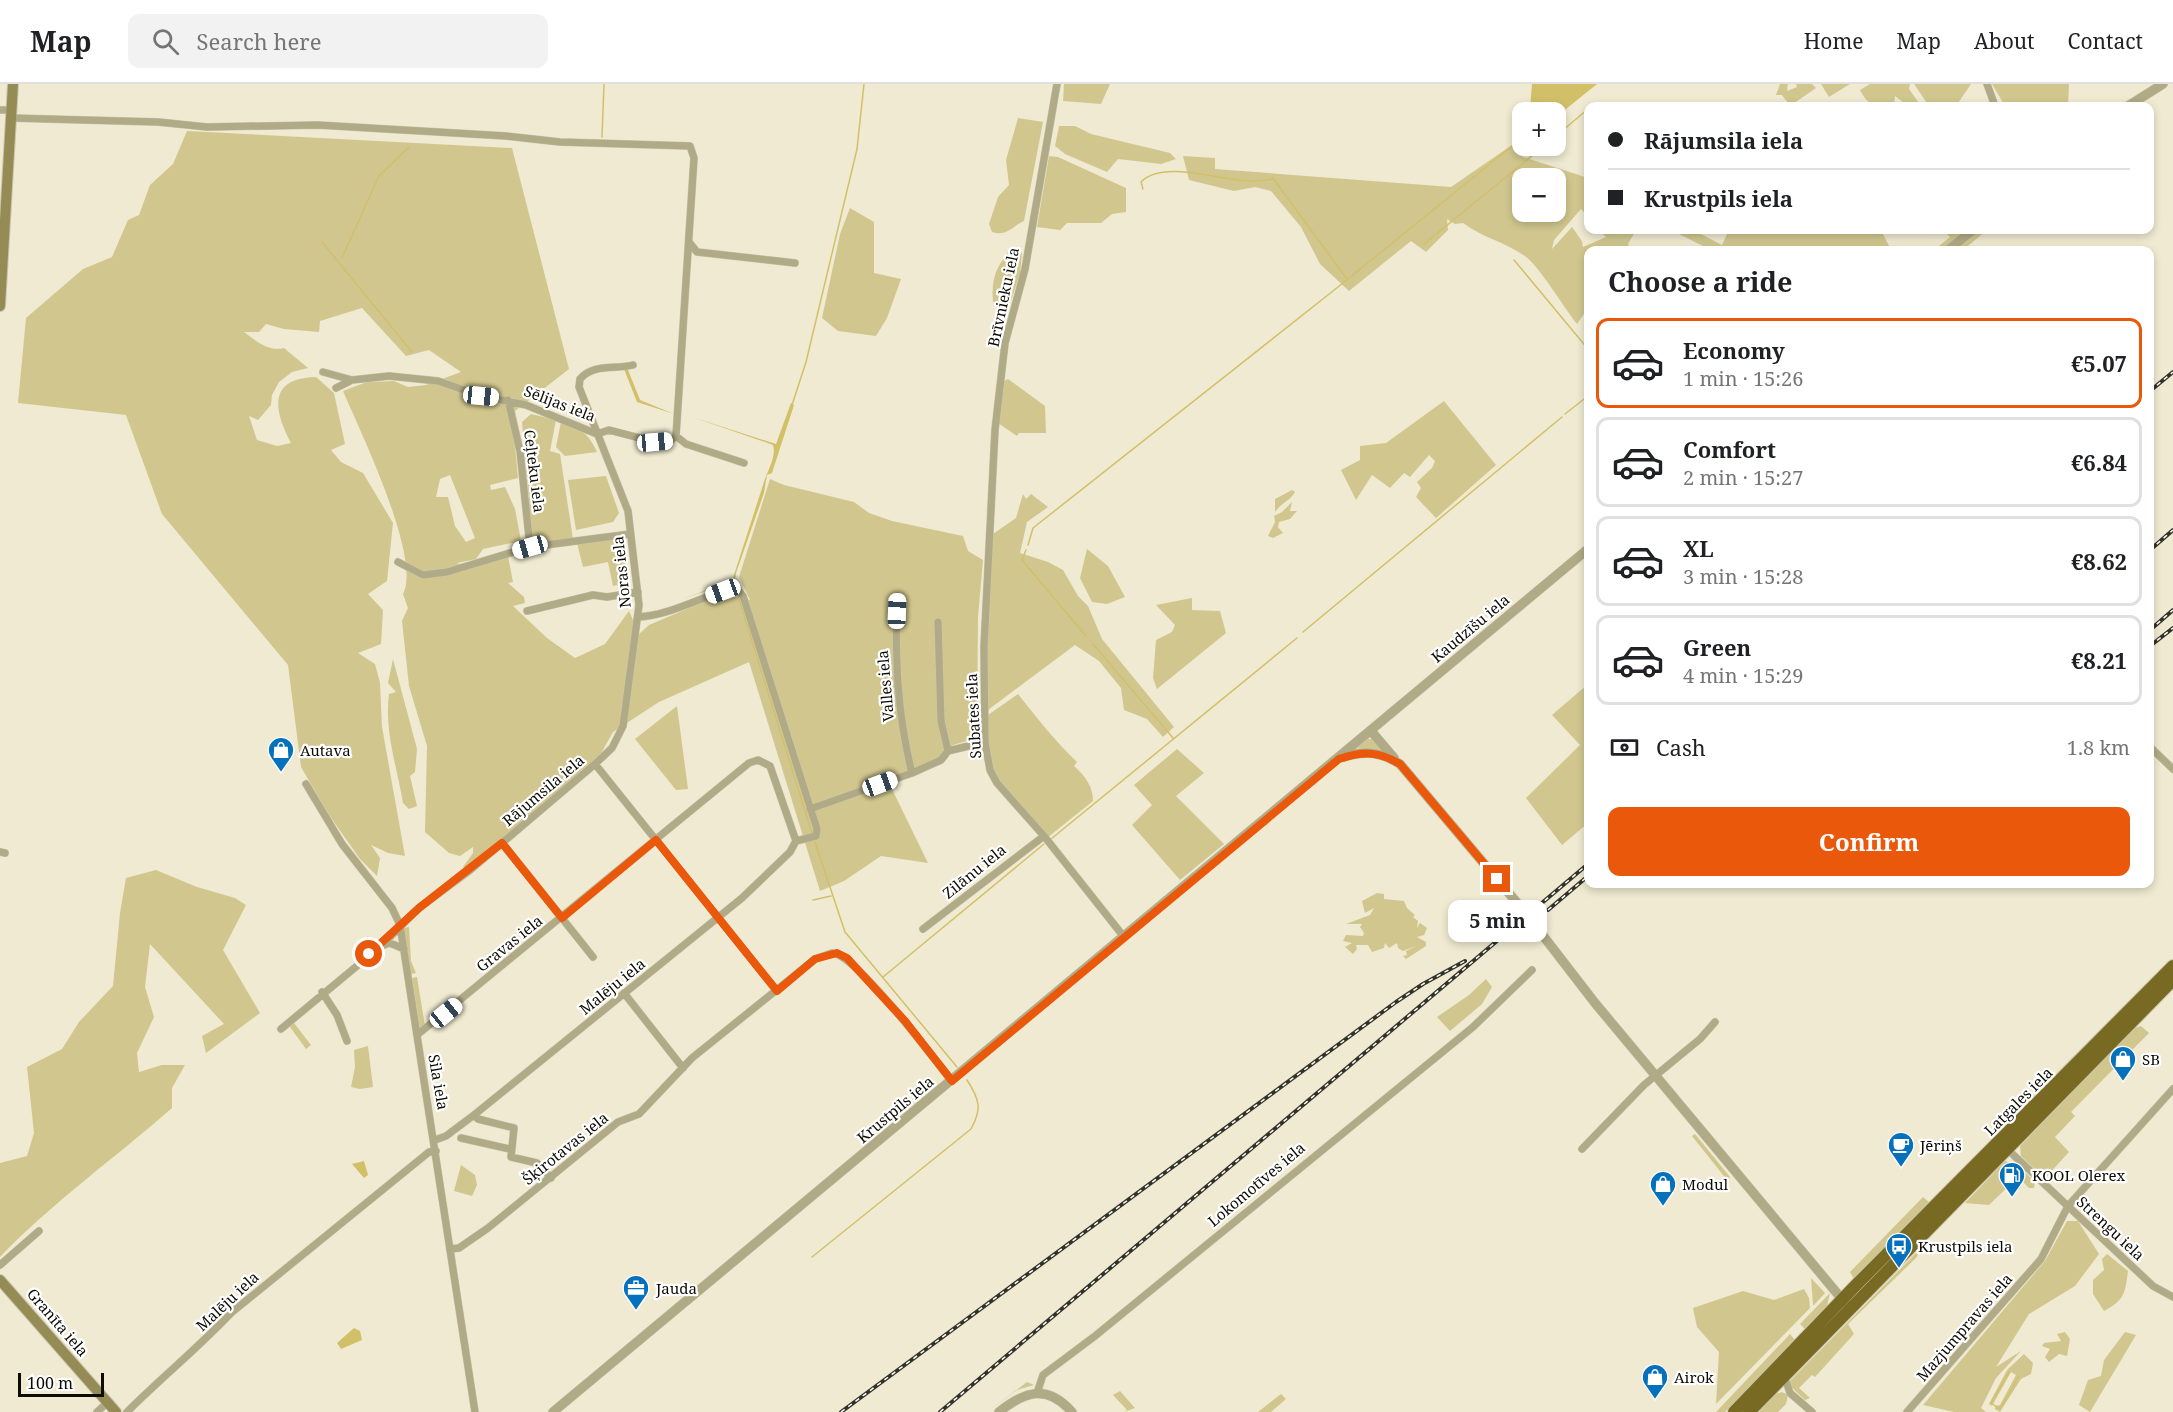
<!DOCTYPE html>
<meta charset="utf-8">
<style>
:root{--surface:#fff;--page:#f2f2f2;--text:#202124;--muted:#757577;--line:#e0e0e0;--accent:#ea580c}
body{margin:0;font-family:"Noto Serif",serif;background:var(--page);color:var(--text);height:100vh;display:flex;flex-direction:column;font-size:22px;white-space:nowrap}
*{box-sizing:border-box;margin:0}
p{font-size:20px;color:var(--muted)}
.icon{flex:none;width:33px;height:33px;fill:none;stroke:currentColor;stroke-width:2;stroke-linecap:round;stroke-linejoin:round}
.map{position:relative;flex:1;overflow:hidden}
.drawer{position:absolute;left:1584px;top:162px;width:570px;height:642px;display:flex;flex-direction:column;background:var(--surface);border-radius:12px;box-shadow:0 3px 9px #0003}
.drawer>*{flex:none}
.banner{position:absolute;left:1584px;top:18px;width:570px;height:132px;border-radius:12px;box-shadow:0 3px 9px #0003;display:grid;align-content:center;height:132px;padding:0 24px;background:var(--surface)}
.tools{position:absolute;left:1512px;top:18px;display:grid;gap:12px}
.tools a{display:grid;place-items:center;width:54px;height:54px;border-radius:12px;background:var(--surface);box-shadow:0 3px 9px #0003;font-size:30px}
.scale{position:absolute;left:18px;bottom:15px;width:86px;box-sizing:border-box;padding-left:6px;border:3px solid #0d0c04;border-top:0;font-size:16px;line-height:21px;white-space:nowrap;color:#0d0c04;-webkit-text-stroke:4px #fff;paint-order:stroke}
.end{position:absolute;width:27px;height:27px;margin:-14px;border:8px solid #ea580c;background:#fff;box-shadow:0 0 0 3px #fff}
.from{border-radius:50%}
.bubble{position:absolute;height:42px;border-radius:12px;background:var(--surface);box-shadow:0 3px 9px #0003;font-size:20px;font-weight:700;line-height:42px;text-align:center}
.car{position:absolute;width:18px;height:36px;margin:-18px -9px;border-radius:8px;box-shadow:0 0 4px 2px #0007;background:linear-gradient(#fff 24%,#345 0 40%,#fff 0 76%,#345 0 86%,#fff 0)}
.banner b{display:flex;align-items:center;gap:21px;height:57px;font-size:22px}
.banner b+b{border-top:2px solid var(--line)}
.banner i{width:15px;height:15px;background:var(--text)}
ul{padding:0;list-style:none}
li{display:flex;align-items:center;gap:18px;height:90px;margin:0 12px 9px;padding:0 12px;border:3px solid var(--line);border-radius:12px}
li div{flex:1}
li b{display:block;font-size:22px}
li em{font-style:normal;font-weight:700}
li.selected{border-color:var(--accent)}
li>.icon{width:54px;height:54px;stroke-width:1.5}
h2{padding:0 24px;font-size:27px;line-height:72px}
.pay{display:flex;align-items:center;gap:15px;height:66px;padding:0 24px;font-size:22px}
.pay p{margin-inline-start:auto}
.cta{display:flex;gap:12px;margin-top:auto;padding:12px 24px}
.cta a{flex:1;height:69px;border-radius:12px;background:var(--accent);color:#fff;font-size:24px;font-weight:700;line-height:69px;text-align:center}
header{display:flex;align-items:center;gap:36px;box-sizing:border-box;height:84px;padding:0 30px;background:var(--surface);border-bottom:2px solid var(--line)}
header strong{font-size:28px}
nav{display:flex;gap:33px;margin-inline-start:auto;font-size:21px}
.search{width:420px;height:54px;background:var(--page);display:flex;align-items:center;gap:15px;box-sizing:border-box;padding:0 21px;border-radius:12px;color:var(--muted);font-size:22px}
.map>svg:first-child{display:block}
</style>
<header>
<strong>Map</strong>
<div class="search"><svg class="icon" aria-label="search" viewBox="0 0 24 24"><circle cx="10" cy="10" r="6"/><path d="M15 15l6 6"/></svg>Search here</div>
<nav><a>Home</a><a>Map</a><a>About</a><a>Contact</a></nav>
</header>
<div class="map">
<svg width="2173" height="1328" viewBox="0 0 2173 1328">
<rect width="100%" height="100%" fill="#efead1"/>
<path fill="#d1c78e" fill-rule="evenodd" d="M1064,0H1110L1101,20L1063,17Z
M1780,0H1788L1787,7L1797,3L1796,0H1812L1816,4L1790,22L1782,11H1776Z
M1821,0H1850L1829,13Z
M1870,0H1910L1909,5L1921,22H1908L1895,12L1894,22C1876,23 1868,22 1860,6Z
M1914,0H1971L1956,22H1929Z
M1992,0H2069L2068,22H2005Z
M1018,34L1043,38L1024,137C1012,142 1007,153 992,148L989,140L998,113L1009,101L1006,76Z
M1059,42H1075L1091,50L1170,69L1176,75L1161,80L1118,75L1107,88L1065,70L1055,62Z
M187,47L512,64L569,285L515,327L520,350L514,351L518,394L490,401L491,406L505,403L515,425L521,457L483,465L476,475L457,479L467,484L508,472L513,498L508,499L524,513L525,519L513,522L547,554L575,574L605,560L629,527L639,550L649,541L722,510L750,516L739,493L770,395L784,401L854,418L869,429L892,437L963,452L968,467L983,476L978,533L977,654L953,661L936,675L890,701L928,779L881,772L844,797L820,807L749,578L659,618L613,648L595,680L469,787L463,783L473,769V763L460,772L449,769L425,748L427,662L409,602L402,537L408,524L403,510C422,474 360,347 343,307L367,298L394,297L408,303L426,301L461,288L429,266L406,272L362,224L320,237L319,248L284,245L266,240L259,248H244C256,257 269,268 284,264L308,284L292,288L279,298L272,311L271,321L258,336L249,332L257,356L277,362L291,359C274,327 267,294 316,293L334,309L345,360L331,366L341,378L363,389L393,439L387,497L368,510L383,526L381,560L358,569L375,580L380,599L382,643L405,772L388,769L371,761L380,774L377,792L360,775L329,731L301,683L288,581L162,430L126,331L18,319L26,234L83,185L112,173L128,136L139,131L150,101L173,80ZM450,391L475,454L466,458L455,442L448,413H436L440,395Z
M1512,61L1523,73L1588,94V133L1581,125L1554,156L1552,165L1572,143L1582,157L1583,163L1606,153L1599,146H1636L1628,160L1631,166H1588L1586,178L1588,177V224L1577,240C1564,224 1540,183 1525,172C1505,158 1481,153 1463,139L1455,140L1447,135L1448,146L1426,168L1411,157L1349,207L1320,180L1301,143L1271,107L1255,103L1234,107L1189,96L1183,72L1215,74V85L1451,103ZM1556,94V128H1522V94Z
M1049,72L1058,73L1126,104V128L1112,130L1101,139H1067L1060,146L1037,143Z
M850,124L874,138V189L901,195L887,234L876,252L838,247L822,234L840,150Z
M1671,146H1693L1722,161L1729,146H1881L1891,166H1711Z
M1943,146H1984L1986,147L1963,166H1934L1950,153Z
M1010,166L1022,169L1020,190L1007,228L993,218C991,195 996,183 1010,166Z
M1008,295L1045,322L1046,349H1019L1017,352L998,339L1002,298Z
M1444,317L1496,381L1436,434L1416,413L1421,404L1417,398L1432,384L1435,377L1429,371L1410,393L1404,389L1390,404L1372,391L1356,416L1341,386L1360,376V362L1386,359Z
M531,330L556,336L550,367L560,370L573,455L533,460L522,338Z
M561,338C580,343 589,350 597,368L565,372L556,363Z
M606,392L619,429L613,438L576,446L568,396Z
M1292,406L1295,408C1290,417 1281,419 1275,428V415Z
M1023,410L1026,415L1031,410L1048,423L1027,438L1020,469L1048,478L1063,486L1078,512L1088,522L1102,555L1174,643L1163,653L1147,635L1124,626L1121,604L1099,577L1075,561L988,626L986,573L993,450L1016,434Z
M1292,418L1290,427H1297L1290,435L1279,438L1278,443L1283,449L1273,454L1268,452L1275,438L1274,432L1282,428Z
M617,452L622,457L627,491L621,500L613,502L608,478L583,483L577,459Z
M1087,465L1108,482L1125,513L1107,520L1092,518L1080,494Z
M1192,514V526L1220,527L1226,549L1157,605L1153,594L1156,556L1172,548L1175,541L1156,521Z
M393,575L417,665L415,688L410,692L417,722L409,725L403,719C397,683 384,646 389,610L396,608L388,599Z
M1588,600V739L1562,761L1526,714L1580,661L1552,631Z
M1018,610C1037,634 1055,657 1077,678L1074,682C1085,692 1093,702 1093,717L1047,754C1025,729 995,704 988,669C986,657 988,643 988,631Z
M677,622L688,705L676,706L635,655Z
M1367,655H1373L1385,668L1357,664Z
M1177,665L1204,689L1176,712L1224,760L1180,796L1132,741L1152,721L1134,701Z
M156,786L197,803L235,814L246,821L223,866L260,929L206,969L202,952L224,940L150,860L145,903L154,933L137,969L139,988L162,981H185L172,1004V1024C115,1074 53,1118 0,1173V1079L27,1072L34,1049L27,983L62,965L79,938L113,902L120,829L126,794Z
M1377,809L1384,810V815L1404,817L1407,824L1415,831L1413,833L1418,837L1417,844L1420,839L1427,844L1424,851L1417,853L1426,858V862L1406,875L1403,872L1407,871L1406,867L1416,862L1403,867L1398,864L1397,859L1389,864L1385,859L1384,864L1372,868L1368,861H1356L1357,865L1353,870L1345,863L1352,859L1343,857L1346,851L1363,852L1364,849L1360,843L1362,840H1346L1370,831L1374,824L1365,829L1362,817Z
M409,843L411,877L416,889L411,890L404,844Z
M417,893L425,942L420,945L412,894Z
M1486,895L1492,903L1482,920L1450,947L1437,933L1469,911Z
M294,939L311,961L306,965L290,943Z
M2141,942L2149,949L2071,1028L2075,1032L2055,1053L2069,1068L2047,1092L2043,1093L2021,1072L2020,1062L2134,944Z
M368,962L373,1003L360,1005L351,1003L355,983L354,966Z
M1695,1050L1730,1093L1727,1096L1692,1052Z
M2005,1077L2018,1082L2035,1098L2034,1104H2029L2018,1093L1989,1121L1965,1119Z
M461,1081L475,1091L477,1101L472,1112L454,1107Z
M1923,1113L1930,1119L1854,1195L1850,1188Z
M2067,1137H2078L2099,1170L2075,1202L2029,1230L1996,1283L2021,1267L1996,1294L1981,1324L1986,1328H1954L1923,1321L2045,1177Z
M1919,1166L1917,1173L1848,1240L1854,1250L1815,1293L1812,1291L1799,1304L1810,1314L1805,1316L1790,1302V1297Z
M2107,1170L2128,1187C2125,1209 2125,1216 2104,1227L2093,1210V1196L2104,1186L2102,1175Z
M1811,1194L1825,1209L1814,1221H1813Z
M1804,1205L1809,1214L1810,1224L1716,1320L1719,1268L1697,1243L1693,1224L1743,1207L1774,1216Z
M1830,1209L1827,1222L1805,1245L1800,1240Z
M2065,1248L2070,1255L2067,1272L2059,1270L2049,1278L2045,1273L2050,1265L2042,1262L2044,1259L2061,1257L2057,1250Z
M2125,1248L2136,1251L2090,1328L2079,1321L2088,1296L2101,1292L2104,1276Z
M1790,1250L1795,1256L1780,1275L1725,1328H1716Z
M2024,1270L2033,1279L2031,1290L2021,1295L2000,1328L1995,1325V1322L2000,1321L2016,1291L2011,1288L1992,1322L1989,1320L2007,1286Z
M1027,1298L1034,1301L1017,1306L987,1328Z
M1120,1307L1135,1324L1124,1328L1127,1326L1113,1311Z
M1782,1308L1788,1311L1786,1320L1778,1328H1758L1775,1310Z
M1281,1310L1286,1315L1271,1328H1258Z"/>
<path fill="#d2c068" d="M1532,0H1597L1556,33V28H1534L1530,24Z
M624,285L628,286L640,316L674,330L637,318Z
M791,319L794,321L772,389L767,391L764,409L736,489L734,502L727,500L682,515L732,497L763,401C766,389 777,373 773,361L765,358L692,333L776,360Z
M364,1077L368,1091L364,1094L352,1080Z
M354,1244L360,1247L362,1256L341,1265L337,1259Z"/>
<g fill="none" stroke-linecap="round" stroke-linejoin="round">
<path stroke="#d2c068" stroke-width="1.5" d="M1592,22L1596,19
M1556,52L1588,25
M602,53L604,0
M1272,93L1347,195
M1143,105L1141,98C1163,75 1221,97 1250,97C1257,97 1266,96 1273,95
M322,158L412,268
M1424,160L1544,62
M342,174L379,92L409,63
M1514,176L1588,265
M792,321L806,278L857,65L864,0
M1565,330L1588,312
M1028,461L1033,444L1333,207L1522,54
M1026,466L1022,476L1086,552
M737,509L812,749
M1303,548L1562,333
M1093,560L1173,654
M1051,755L1297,554
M815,758L845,848L957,983
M813,816L831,812
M883,893L1044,760
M812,1173L971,1045C982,1025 980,1016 967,996
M2009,1288L1991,1319L2000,1325L2019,1292"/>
<g stroke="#cbc6b0" stroke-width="8">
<path id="minor" d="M1057,0L1025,185L1005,259L995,346L984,563L985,658L990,686L997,699L1044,752L1124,853
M1987,0L1995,22
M0,26H12
M11,34L158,38L207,43L318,41L506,52L560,58L690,62L694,74L676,352
M689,158L697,168L795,179
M323,288L352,296L389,292L438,297L481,312L526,321L597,350L609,346L655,358L671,356L676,352L686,360L744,379
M336,304L350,297
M508,316L520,367L530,463
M398,478L423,491L447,488L530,463L630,450
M897,512C895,572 897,630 912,689
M527,527L593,511L607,513L638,508
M639,533C673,531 703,510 737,505L743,512L817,745L816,752L796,757
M938,538L941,637L948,667
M2150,663L2173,685
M595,680L777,907
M306,700L342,760L392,824L400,841L475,1328
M810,725L912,689L941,676L948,667L985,658
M502,759L593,873
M0,768L5,769
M923,845L1044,752
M381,862L419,824L469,787L595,680L612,664L623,642L639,521L628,427L579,303L580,295C594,279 615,286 633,281
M322,908L337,931L347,957
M624,909L683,984
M281,945L381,862L390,859L404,865
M417,951L749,679L758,676L770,682L796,757
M474,1031L478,1035L514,1044L511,1073L537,1079L551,1094
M461,1054L510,1065
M435,1056L446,1052L474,1031L742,814L790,768L796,757
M2006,1064L2153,1202L2173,1213
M1582,1065L1644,1001L1700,955L1715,938
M451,1165L459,1164L488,1144L618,1038L639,1030L692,974L815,875L832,869C856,870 933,974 952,997
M0,1181L39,1147
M1784,1291L1790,1309L1812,1328
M1037,1309L1043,1291L1095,1252L1473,943L1532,886
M97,1328L108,1318
M127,1328C161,1294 198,1264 231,1229L429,1068L436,1067
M1907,1328L2041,1175L2068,1122L2173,1005"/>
</g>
<g stroke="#cbc6b0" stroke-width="10">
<path id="tertiary" d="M2128,22L2163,0
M1948,166L1973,146
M1371,647L1394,674
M1344,673C1365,666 1381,668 1400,680L1524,827L1595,919L1846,1220
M553,1328L1588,465
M999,1328C1025,1307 1047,1300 1072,1328"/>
</g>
<g stroke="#cbc6b0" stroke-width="12">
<path id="secondary" d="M0,222L13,0
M0,1196L116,1328"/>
</g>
<g stroke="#cbc6b0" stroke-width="14">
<path id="trunk" d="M1734,1328L1857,1200L2173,882
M1749,1328L2173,896"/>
</g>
<use href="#minor" stroke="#b1aa86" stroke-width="7"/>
<use href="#tertiary" stroke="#b1aa86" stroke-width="9"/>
<use href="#secondary" stroke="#958b54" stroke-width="10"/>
<use href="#trunk" stroke="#786a22" stroke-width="12"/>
<g stroke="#333227" stroke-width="4">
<path id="rail" d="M2150,307L2173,288
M2150,466L2173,446
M2150,546L2173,526
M2150,562L2173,544
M1548,826L1588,792
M841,1328L1396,918L1423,900L1465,877
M940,1328L1588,780"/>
</g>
<use href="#rail" stroke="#fff" stroke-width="1.5" stroke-dasharray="4.5" stroke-linecap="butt"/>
</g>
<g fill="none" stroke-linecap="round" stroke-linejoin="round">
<path stroke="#ea580c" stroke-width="8" d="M369,870L419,824L502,759L562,834L656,756L777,907L815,875L837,869L847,874L905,937L952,997L1339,675C1362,667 1378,667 1400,680L1497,795"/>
</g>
<defs>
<g id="shop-pin" transform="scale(1.35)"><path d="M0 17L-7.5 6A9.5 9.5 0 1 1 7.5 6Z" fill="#0570bb" stroke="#fff"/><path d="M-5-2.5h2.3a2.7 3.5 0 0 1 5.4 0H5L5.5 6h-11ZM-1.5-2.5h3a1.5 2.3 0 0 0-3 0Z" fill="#fff"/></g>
<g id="cafe-pin" transform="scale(1.35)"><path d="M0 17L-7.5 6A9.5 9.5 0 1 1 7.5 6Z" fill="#0570bb" stroke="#fff"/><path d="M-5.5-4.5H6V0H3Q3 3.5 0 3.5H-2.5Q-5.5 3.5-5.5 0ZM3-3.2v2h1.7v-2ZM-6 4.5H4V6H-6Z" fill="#fff"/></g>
<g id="fuel-pin" transform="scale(1.35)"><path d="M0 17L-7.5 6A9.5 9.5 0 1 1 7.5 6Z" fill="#0570bb" stroke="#fff"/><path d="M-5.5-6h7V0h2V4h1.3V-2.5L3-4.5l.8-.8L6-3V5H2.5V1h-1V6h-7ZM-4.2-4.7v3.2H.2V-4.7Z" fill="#fff"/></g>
<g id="bus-pin" transform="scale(1.35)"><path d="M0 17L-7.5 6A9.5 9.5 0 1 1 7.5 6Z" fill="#0570bb" stroke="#fff"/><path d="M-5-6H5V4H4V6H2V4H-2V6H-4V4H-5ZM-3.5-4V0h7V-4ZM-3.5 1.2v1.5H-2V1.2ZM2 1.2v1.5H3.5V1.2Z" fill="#fff"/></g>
<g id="office-pin" transform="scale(1.35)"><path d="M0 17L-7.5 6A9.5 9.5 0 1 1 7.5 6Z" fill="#0570bb" stroke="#fff"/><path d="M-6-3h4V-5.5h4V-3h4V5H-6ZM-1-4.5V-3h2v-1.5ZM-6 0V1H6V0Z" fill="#fff"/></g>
</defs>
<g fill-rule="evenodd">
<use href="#shop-pin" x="281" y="666"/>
<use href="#shop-pin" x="2123" y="975"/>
<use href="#cafe-pin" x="1901" y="1061"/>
<use href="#fuel-pin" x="2012" y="1091"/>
<use href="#shop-pin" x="1663" y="1100"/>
<use href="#bus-pin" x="1899" y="1162"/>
<use href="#office-pin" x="636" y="1204"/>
<use href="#shop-pin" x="1655" y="1293"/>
</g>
<g text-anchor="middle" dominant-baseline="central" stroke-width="4.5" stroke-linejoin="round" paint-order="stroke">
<g font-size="15" fill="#0d0c04" stroke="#fff">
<text transform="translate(1003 213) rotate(-78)">Brīvnieku iela</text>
<text transform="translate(560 319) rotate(21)">Sēlijas iela</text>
<text transform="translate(535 387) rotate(83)">Ceļteku iela</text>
<text transform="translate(621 488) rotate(-96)">Noras iela</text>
<text transform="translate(1470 544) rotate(-40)">Kaudzīšu iela</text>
<text transform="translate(885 602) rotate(-95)">Valles iela</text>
<text transform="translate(973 632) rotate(-93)">Subates iela</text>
<text transform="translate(543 706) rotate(-40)">Rājumsila iela</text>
<text transform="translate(974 787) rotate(-39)">Zilānu iela</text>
<text transform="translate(509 859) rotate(-39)">Gravas iela</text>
<text transform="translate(612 902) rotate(-39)">Malēju iela</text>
<text transform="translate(439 998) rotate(80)">Sila iela</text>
<text transform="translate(2018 1017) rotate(-45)">Latgales iela</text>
<text transform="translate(895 1025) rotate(-40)">Krustpils iela</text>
<text transform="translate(565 1064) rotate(-39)">Šķirotavas iela</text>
<text transform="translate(1256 1100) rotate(-40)">Lokomotīves iela</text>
<text transform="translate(2111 1144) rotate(43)">Strengu iela</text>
<text transform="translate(227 1217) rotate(-43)">Malēju iela</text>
<text transform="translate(58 1238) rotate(49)">Granīta iela</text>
<text transform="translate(1964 1243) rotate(-49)">Mazjumpravas iela</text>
</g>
<g font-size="15" fill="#0d0c04" stroke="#fff" text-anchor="start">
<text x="300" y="666">Autava</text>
<text x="2142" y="975">SB</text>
<text x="1920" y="1061">Jēriņš</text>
<text x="2032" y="1091">KOOL Olerex</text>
<text x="1682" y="1100">Modul</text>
<text x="1918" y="1162">Krustpils iela</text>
<text x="656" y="1204">Jauda</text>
<text x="1674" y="1293">Airok</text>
</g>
</g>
</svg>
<div class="tools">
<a>+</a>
<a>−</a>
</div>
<div class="scale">100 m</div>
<i class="end from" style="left:369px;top:870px"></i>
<i class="end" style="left:1497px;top:795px"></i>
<div class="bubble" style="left:1448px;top:816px;width:99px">5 min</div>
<i class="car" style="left:481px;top:312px;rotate:96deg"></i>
<i class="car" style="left:655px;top:358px;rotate:85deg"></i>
<i class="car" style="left:530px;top:463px;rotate:254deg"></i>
<i class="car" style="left:723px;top:507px;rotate:250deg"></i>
<i class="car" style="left:897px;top:527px;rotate:2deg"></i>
<i class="car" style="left:880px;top:700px;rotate:70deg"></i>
<i class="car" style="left:446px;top:929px;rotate:51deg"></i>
<div class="banner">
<b><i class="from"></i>Rājumsila iela</b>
<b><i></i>Krustpils iela</b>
</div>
<section class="drawer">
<h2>Choose a ride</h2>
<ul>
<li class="selected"><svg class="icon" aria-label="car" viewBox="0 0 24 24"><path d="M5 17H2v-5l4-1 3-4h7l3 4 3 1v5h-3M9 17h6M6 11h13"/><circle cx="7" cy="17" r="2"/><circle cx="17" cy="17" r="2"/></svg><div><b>Economy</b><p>1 min · 15:26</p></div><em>€5.07</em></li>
<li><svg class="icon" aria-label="car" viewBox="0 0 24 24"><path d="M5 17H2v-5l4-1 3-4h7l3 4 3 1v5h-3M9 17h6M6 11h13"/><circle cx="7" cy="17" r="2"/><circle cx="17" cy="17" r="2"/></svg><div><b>Comfort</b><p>2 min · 15:27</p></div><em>€6.84</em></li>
<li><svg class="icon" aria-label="car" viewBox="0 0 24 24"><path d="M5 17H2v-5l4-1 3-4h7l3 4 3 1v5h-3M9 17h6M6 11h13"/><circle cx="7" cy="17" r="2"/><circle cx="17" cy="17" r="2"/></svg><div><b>XL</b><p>3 min · 15:28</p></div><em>€8.62</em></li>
<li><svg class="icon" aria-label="car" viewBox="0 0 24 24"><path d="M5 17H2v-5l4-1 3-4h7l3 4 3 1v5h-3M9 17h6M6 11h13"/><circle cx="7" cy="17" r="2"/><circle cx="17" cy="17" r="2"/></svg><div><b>Green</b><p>4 min · 15:29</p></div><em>€8.21</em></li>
</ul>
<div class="pay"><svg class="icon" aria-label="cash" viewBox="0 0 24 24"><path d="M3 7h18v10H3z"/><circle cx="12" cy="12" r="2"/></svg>Cash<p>1.8 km</p></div>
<div class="cta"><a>Confirm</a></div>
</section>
</div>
